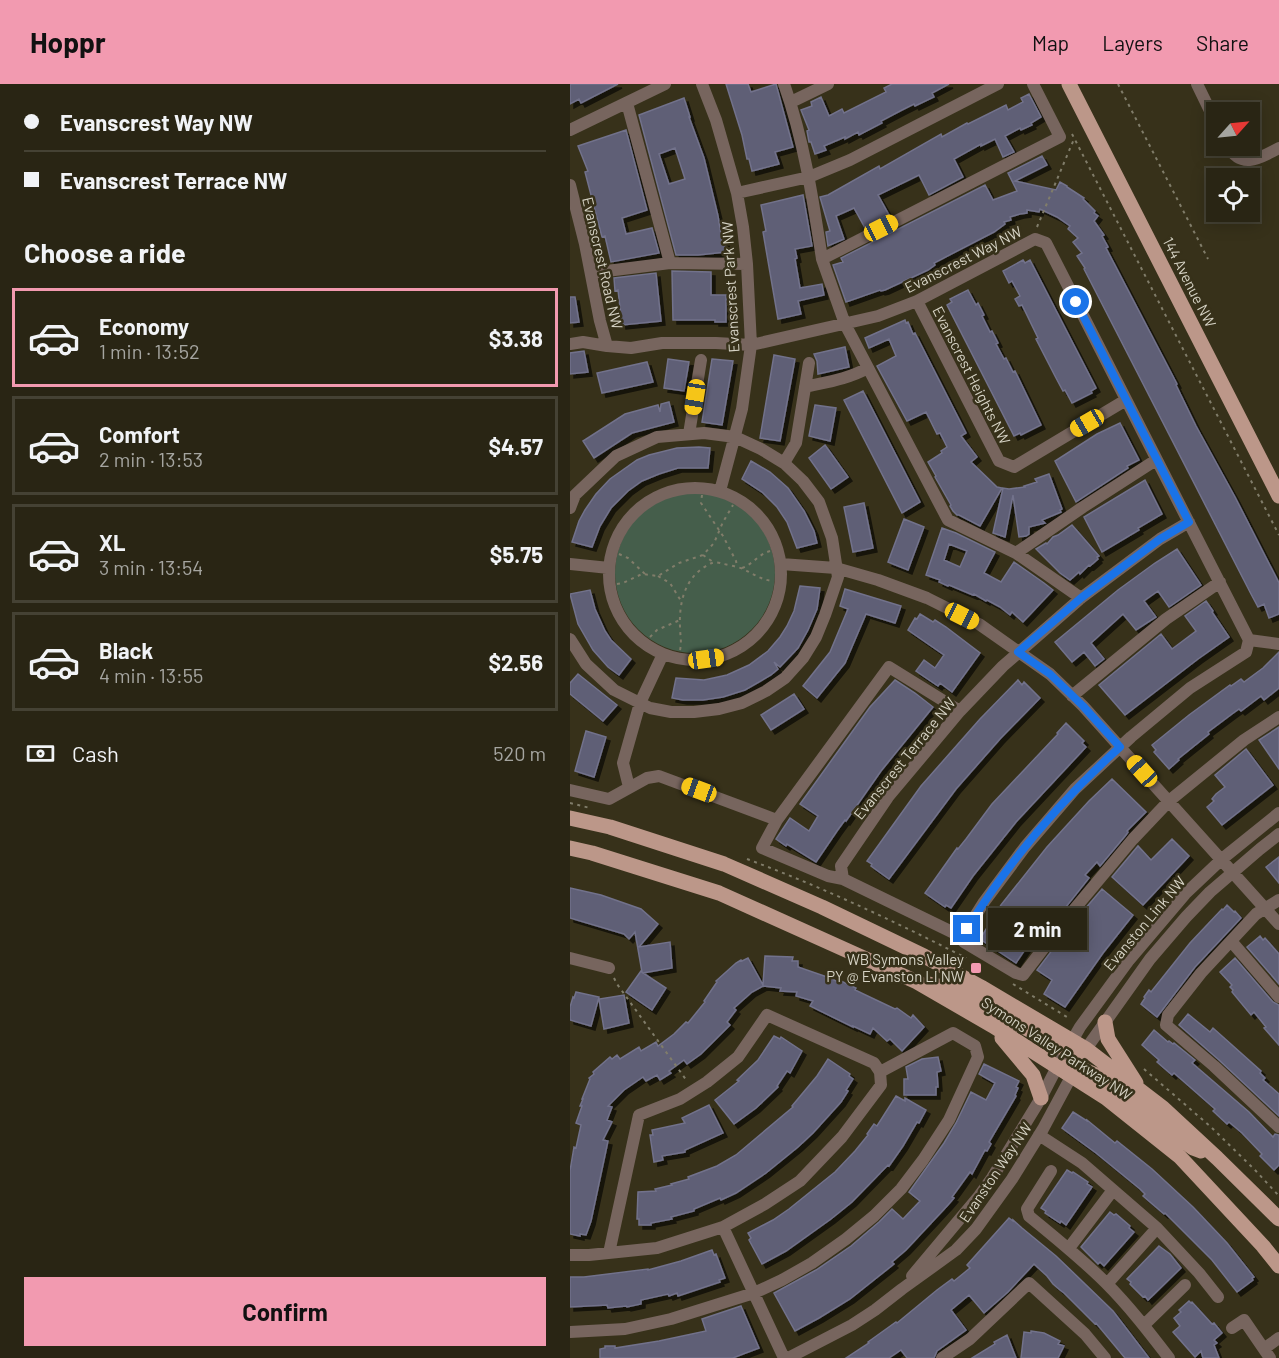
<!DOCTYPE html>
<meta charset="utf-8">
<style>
:root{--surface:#292514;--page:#353122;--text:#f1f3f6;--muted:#a5a5a0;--line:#454234;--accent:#f29ab0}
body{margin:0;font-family:Barlow,sans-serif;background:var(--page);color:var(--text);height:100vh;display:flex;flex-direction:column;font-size:22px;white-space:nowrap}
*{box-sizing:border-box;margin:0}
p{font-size:20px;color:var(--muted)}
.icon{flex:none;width:33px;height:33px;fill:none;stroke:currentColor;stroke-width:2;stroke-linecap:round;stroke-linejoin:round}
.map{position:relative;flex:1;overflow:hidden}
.side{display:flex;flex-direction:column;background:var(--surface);width:570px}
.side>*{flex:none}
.hud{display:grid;align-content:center;height:132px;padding:0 24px;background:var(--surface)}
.needle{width:39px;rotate:63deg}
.buttons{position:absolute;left:636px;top:18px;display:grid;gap:12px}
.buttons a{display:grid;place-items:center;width:54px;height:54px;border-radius:0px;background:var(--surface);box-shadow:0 3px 15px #0003,0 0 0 2px var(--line);font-size:30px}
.end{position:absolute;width:27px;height:27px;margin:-14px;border:8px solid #1a73e8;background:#fff;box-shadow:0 0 0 3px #fff}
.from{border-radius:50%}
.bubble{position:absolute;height:42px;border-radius:0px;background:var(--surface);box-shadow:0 3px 15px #0003,0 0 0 2px var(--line);font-size:20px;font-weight:700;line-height:42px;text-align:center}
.car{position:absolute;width:18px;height:36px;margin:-18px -9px;border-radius:8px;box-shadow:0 0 4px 2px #0007;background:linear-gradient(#f5c518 24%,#345 0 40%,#f5c518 0 76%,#345 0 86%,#f5c518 0)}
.hud b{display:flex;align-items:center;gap:21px;height:57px;font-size:22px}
.hud b+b{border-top:2px solid var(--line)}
.hud i{width:15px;height:15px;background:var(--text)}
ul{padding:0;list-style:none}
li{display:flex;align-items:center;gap:18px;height:99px;margin:0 12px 9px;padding:0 12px;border:3px solid var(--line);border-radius:0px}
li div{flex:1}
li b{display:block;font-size:22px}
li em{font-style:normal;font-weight:700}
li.current{border-color:var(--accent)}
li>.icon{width:54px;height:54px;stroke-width:1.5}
h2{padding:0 24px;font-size:27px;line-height:72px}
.pay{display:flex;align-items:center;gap:15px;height:66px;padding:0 24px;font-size:22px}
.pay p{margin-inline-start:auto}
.cta{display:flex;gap:12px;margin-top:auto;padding:12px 24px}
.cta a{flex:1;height:69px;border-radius:0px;background:var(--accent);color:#111;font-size:24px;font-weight:700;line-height:69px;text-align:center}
header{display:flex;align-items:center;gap:36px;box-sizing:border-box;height:84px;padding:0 30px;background:var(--accent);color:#111}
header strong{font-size:28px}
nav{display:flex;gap:33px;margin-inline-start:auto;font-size:21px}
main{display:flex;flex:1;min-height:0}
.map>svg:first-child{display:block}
</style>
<header>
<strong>Hoppr</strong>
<nav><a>Map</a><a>Layers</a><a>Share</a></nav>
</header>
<main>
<section class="side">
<div class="hud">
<b><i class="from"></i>Evanscrest Way NW</b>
<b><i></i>Evanscrest Terrace NW</b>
</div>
<h2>Choose a ride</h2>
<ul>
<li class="current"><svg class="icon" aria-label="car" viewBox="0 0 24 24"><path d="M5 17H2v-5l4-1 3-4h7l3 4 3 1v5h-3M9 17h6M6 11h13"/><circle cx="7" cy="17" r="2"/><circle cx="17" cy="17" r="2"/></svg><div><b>Economy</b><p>1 min · 13:52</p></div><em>$3.38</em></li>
<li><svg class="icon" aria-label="car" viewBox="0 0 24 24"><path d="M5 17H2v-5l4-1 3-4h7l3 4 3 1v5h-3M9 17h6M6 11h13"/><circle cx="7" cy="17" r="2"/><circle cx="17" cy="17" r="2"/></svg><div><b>Comfort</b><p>2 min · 13:53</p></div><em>$4.57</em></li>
<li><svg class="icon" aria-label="car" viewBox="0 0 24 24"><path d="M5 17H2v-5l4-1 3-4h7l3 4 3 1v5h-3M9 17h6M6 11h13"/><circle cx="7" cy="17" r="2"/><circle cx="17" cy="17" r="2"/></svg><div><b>XL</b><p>3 min · 13:54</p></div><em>$5.75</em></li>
<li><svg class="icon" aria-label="car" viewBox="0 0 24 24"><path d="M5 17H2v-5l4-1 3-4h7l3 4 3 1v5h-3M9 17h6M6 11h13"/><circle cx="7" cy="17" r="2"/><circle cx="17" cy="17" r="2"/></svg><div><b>Black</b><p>4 min · 13:55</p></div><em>$2.56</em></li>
</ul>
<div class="pay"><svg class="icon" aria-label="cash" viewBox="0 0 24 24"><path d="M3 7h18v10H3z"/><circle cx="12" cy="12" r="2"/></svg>Cash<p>520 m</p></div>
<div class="cta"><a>Confirm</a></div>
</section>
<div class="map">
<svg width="709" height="1274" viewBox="0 0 709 1274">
<defs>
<filter id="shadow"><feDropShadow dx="4" dy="4" stdDeviation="0" flood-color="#0009"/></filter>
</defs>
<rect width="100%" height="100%" fill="#37311a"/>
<path fill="#455e4b" d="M45 489a80 80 0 1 1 160 0a80 80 0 1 1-160 0Z"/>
<path fill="#5e5e76" stroke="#72728b" stroke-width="1.5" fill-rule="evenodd" filter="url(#shadow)" d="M0,0H48L11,19L9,15L0,20Z
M156,0H178L181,8L206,0L223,63L205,68L209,80L182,87L179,75H177L172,51Z
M322,0H379L362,9L364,13L345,22L344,20L332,26L311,37L312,39L289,51L288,48L275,55V53L254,62L256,66L245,70L241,58H239L237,47L239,46L231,26L242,22L241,18L251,13L259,32L272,25L274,29L316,8L314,4Z
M459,10L471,33L461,39L462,41L451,46L450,44L435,52L444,68L433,73L425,55L411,62V60L384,75L393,93L359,111L349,91L308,111L319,131L295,144L284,124L266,132L274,155L258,162L256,148L260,147L250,113L258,111L309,82L310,85L371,50L372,53L397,39L398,40L436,21L438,26L453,18L451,14Z
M114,14L120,33H119L134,74L148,132L152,157L155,156L156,168L128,171H106L69,31ZM105,64L115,95L99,100L89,70Z
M56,46L77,126L52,134L56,150L82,144L89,169L41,178L35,152L32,153L15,88L18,87L8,62Z
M472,72L477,81L445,97L486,106L490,98L497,102V103L514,114L513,115L525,127L524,129L528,132L524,137L534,151L532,152L538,163L536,164L607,300L606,301L626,342L665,413L709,499V530L699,534L694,520L688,523L681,510L531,218L514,185L515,184L507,172L512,169L503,158L508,154L498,145L500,142L487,133L470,125L469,128L457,126V129L450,130L440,133L441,136L434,138L435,140L424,148L364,179L365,181L358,186L315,206L311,207L310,206L276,218L263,181L273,178L271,174L415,101L423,116L447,107L438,89Z
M233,111L242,162L225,165L227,174L225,175L230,204L252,200L254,211L228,217L231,230L208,235L193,148L196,147L191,121Z
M453,176L455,179L460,176L526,304L521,307L522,309L502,319L495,306L493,307L486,294L466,255L468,254L452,221L449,222L445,215L450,212L442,197L439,199L433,187Z
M102,187L141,188V211H156V238H145V236H103Z
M86,189L91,237L52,241L48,206L45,207L44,194Z
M398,206L406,221L408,219L414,231L412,232L420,248L422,247L428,259L426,260L434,275L436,274L443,288L445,287L471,341L451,351L450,349L444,352L377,221L382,218L380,215Z
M0,213H5L9,238L0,239Z
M335,236L336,239L338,238L343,250L345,249L396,349L391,352L407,373L401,378L427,403L432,404L410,442L389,431H387L383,427L380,422L381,421L365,393L366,392L358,378L372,369L371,367L377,363L370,349L367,350L356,328L337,337L307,282L326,272L319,255L299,264L295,254Z
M275,263L279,283L248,290L247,277L244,270Z
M14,267L18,288L0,290V269Z
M204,271L225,275L210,357L190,354Z
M98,275L119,278L114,307L94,304Z
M142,275L163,277L152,341L132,338Z
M77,278L83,298L32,309L27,289Z
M293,307L350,418L332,429L274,316Z
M99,318L104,338L62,349L24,374L13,357L55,330L88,321L90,328L91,320Z
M245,321L266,324L260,357L239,352Z
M550,339L569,376L557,382L558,384L506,418L485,377L527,350Z
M255,361L278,393L261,405L239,374Z
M129,363L140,364L138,384H108L89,390L72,397L58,407L41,424L30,442L22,463L2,458L9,437L15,426L26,410L40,395L67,376L79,371L107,364Z
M181,377L200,388L218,404L234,427L244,447L247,459L227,464L217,438L207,423L192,408L172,395Z
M479,390L492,425L490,426L491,428L472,436L475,439L459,443V450L456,452L449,453L443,411L435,453L423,449L433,404L439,405L455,403L454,402L467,398L465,395Z
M575,396L592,430L568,444L569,446L532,468L514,433Z
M294,419L303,464L283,468L274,423Z
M334,435L354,443L338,486L318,478Z
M502,441L529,472L527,473L528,475L520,482L519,481L510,490L509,488L500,496L490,489L466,465L476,459L477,460L483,453L488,451Z
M372,444L386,449L425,468L414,489L431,498L444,478L474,499L483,506L453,538L442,528L440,531L430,523L417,516L416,517L404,510L403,511L379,501L378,502L369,498L370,496L356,491ZM379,460L397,467L390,483L374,476Z
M607,465L631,501L599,523L588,507L574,517L586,533L566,546L553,530L521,559L534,575L525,582L514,568L502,578L485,558L548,506L585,479Z
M230,502L250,504L247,525L238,546L228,564L210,583L204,578L208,585L201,591L175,606L153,613L133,616H113L102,614L106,594L134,596L157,591L179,581L198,567L210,553L217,542L224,527Z
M275,505L331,522L325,539L296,530L275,579L247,614L233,602L260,568L278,525L270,522Z
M20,506L25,525L35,547L41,556L61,575L49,591L38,583L23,566L8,540L0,510Z
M636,517L643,527L642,528L659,553L628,575L555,631L529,601L591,550L602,565L626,547L615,532Z
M350,530L363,538L365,536L376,543L410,569L382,608L370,599L368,602L346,587L354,576L365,584L374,571L338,546L345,534L347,535Z
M709,568V604L694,616L691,612L671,627L669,625L662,630L638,648L639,650L608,675L609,676L599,685L584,668L586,666L582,661L619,631L660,601L661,602L671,595L674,598L693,584Z
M8,590L47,621L33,637L0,610V599Z
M325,596L345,609L363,623L311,687L276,737L275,736L267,747L246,778L217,760L216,762L206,755L220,734L239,747L248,732L230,720L300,623Z
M448,596L452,601L454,598L470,614L430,655L386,705L319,795L301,782L302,780L297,777L351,702L410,635Z
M224,610L234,625L201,646L191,631Z
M496,639L514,657L512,659L516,663L446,738L403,792L381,824L376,821L375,823L355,809L387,764L388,765L396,755L422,720L488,650L487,649Z
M709,643V685L689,656Z
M16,647L36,653L24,693L5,687Z
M676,665L703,701L652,741L637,723L644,717L642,715L646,710L655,703L645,691Z
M542,695L576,728L557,747L558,748L556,751L530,782L527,778L515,791L519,794L465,862L460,858L446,879L410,855L431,821L477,763L519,717Z
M602,755L619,772L573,821L542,793L568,762L581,776Z
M709,773V799L696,783Z
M0,804L31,811L71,825L88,840L69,863L100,858L102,884L73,889L96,904L82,926L56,908L71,887L72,888L65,848L59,855L54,850L0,834Z
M532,805L563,831L533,869L495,923L474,910L482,896L467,886L502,840Z
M657,821L664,828L665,827L671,834L625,883L587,933L571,920L575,914L574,913L579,906L581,908L620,859L652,825L653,826Z
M690,852L693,856L695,854L709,870V900L677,863Z
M195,872L223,873L222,877H228V883L260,894L270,899L271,897L286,904L285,906L304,915L325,925L327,924L341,934L343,931L354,943L332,967L320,955L317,957L303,944L300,950L283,942V943L240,922L243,917L226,912L227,908L210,907L211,904L193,902L182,908L164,924L166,926L157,938L160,941L131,970L117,980L114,976L99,987L101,989L90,996L87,991L76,997L73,993L54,1006L38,1022L42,1023L37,1036L42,1038L33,1056L38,1057L21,1137L16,1151L10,1150V1152L0,1150V1087L4,1063L6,1064L11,1041L6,1039L12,1022H10L13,1015H12L20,995L19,994L24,990L23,988L40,973L42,975L47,971L50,975L69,963L71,967L86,958L88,962L104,950L116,938L118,939L135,918L134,917L147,898L146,897L166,879L171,876L172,877L178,874L193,901Z
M665,874L703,918L709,921V961L694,944L696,943L684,928L681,931L662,908L663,906L660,903L662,901L650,888Z
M6,908L29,913L21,942L0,936V923L3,913L4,914Z
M54,911L59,939L34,945L29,915Z
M618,930L640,948L643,944L691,987L690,989L695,994L693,996L709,1010V1032L649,976L609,941Z
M584,946L598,958L599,957L603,960L604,959L625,976L622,979L679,1028L703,1053L705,1050L709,1051V1081L704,1086L690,1072L692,1070L672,1049L659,1038L657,1040L643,1027L645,1025L604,989L602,991L587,978L589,976L572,961Z
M204,952L210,955L211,953L232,967L220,989L217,987L207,1002L208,1003L186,1024L164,1040L145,1016L169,997L167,996L188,976Z
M368,973L371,987L367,988L368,1003H366V1011H334V995H338L336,983L352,975Z
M258,975L280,990L279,992L283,995L276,1006L278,1007L271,1018L243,1049L228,1063L196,1089L166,1109L151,1116L150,1114L124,1125V1127L101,1133L102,1135L81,1139V1141H69V1135H67L68,1108L86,1107L85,1105L102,1101L101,1100L119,1095L118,1093L147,1082L166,1071L223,1023L222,1022L247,992Z
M414,980L449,997L446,1003L448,1004L445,1011L446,1012L419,1058L421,1060L417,1067L415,1066L402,1090L400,1088L382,1113L384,1114L378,1121L336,1166L322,1178L324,1180L280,1215L249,1234L225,1247L204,1209L246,1186L281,1162L309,1138L322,1125L333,1135L350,1117L339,1108L374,1059L386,1039L401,1008L416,1016L425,999L409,990Z
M326,1012L335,1017V1014L356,1026L349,1039L347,1038L333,1062L319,1082L318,1081L282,1118L261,1135L216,1167L192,1180L179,1156L181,1154L178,1149L203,1136L219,1125L265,1088L285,1067L298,1051L297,1050L304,1040L307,1042Z
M139,1021L153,1049L115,1066V1068L98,1071L92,1072L93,1076L84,1078L80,1051H83L82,1046L115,1039L112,1034Z
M503,1028L517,1037V1036L545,1059L547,1057L582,1085L623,1123L657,1159L684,1193L682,1194L683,1196L667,1208L642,1176L595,1129L594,1130L573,1112L575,1110L570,1105L526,1069L492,1044Z
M497,1086L502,1089L503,1088L518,1098L517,1100L522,1103L496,1141L491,1137L490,1139L475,1129L476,1127L471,1124Z
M540,1128L544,1131L546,1130L560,1142L559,1144L564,1148L534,1182L530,1178L528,1180L511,1163Z
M439,1134L443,1137V1136L452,1144L486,1172L543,1227L579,1274H555L526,1239L525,1240L494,1209L490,1206L483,1200L477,1192L464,1180L438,1208L414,1229L399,1211L381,1226L396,1246L367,1267L364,1274H337L331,1266L319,1274H276L299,1259L298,1258L326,1238L327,1239L367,1206L382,1195L384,1197L400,1184L397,1181Z
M589,1162L600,1170L611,1184L578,1216L575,1212L573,1213L560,1200L561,1198L557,1195Z
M142,1166L144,1171L146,1170L155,1194L149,1196L150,1198L108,1212L107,1209L99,1212L98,1210L71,1216V1220L57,1223L56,1222L38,1224L37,1221L0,1223V1193H14L78,1185V1186L111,1177Z
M619,1217L621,1219L622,1218L642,1240L644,1239L652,1249L644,1256L647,1259L644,1261L649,1274H633L631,1267L625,1273L603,1248L610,1242L604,1234L611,1228L609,1226Z
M171,1222L189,1264L173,1270L163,1274H30V1265L35,1264V1262H45V1264L89,1257L136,1247L132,1235Z
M461,1247L474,1249L490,1257L488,1260L494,1262L488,1274H451L454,1248L461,1249Z
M437,1251L446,1274H402L425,1260L424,1258Z"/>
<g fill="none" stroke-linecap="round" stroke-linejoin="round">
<path stroke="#817d6a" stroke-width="2" stroke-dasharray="3 4.5" stroke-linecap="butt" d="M548,0L638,175
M502,50L709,451
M467,143L504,55
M132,411L131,419L153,452L166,477L167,482
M49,470L58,474L75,490
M133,471L143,478
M172,484C183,480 189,470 200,467
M88,492L100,499L111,517
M47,500L53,499L72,490L88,492L109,479L133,471L144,459L153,438L163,421
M80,553L87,546L110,536
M110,566C112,558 110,551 110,543C109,520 114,497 133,484C139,480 143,477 150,479C157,481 166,482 173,485C184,490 191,496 203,497
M0,719L20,724
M177,775C252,803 324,837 396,874
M44,894L47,900L117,997
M443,900L497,933
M574,985L641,1043L685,1086L709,1112"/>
<path stroke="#77655e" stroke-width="12" d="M132,0L146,36L167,109L173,143L177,180L181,261L172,325L150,407
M214,0C234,56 243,116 252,175
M463,0L490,53L252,175L275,240L378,436L446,469L511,514
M627,0L646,39
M221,18L258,0
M57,19L100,179
M0,46L95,0
M658,62C671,86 690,74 709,64
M0,101L15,160L30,237L37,262L61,264L92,259H146L181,261L308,232L347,217L465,155L476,159L679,556L676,568L620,604L561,653L505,705L455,763L414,818L397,845L386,850L273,795L271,782L318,713L390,627L433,582L511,514L590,455L619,438
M167,109L239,93L280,76L428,0
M21,189L100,179L177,180
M347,217L429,377L444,383L556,316
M0,260L13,258L37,262
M235,303C257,298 278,295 298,284
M119,350L131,276
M214,379L226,359L239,279
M39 490a86 86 0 1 1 172 0a86 86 0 1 1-172 0Z
M0,424L5,411L46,372L87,353L134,349L165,353L191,365L214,379L233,397L249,418L262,454L268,493L255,531L246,553L233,574L215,594L196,607L172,619L149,625L124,628H101L80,624L44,606L16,580L0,555
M446,469L513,423L586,376
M0,480L39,484
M211,480L266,484L308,496L357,514L409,540L480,590L513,622L709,840
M679,556L709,560
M502,612L596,535L650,498
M59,703L53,679L70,619L93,570
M0,706L39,715L77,694L89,692L207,736
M273,795L258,792L192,764L207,736L319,583L390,627
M709,816L686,830L631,889L598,931L596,941L644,982L709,1043
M386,850L394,858L446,889L453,891L496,835L563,755L599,717L674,656L709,633
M661,857L709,913
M0,874L39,884
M469,1051L512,1079L587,1144L629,1189L648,1213
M481,1087L457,1125L459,1132C486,1154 512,1175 536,1199C559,1222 579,1248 599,1274
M153,1143L214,1274
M499,1164L543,1106
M0,1171H19L87,1164L153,1143L195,1120L230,1097L272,1053L311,1001L310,988L304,979L197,931L168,973L137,998L110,1015L69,1031L39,1169
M342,1192L409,1112L422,1094L471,1014L487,983L510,943L559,876L615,810L652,775L709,729
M537,1200L587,1144
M574,1241L615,1201
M662,1244L674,1236L700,1274
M0,1248L55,1245L101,1235L184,1209L212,1196L242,1179L276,1155L304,1132L331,1105L353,1076L379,1036L408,973L405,962L383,949L310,988
M695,1264L709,1254
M218,1274L282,1241L305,1226L332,1205L386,1166L406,1145L442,1095L473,1045L516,965L580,875L616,833L640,808L690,765L709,750
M372,1274L400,1255L459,1199L515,1250L535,1274"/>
<path stroke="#bc9789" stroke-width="15" d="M499,0L709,412
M0,734L40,743L154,780L252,823L354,872L411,903L516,965L593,1024L647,1074L709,1135
M0,764L22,769L149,809L347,898L423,942L536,1014L610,1073L693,1162L709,1182
M359,900L384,905L496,966L507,969L516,965
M535,938L538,955L566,999
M432,954L463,991L471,1014
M487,983H507L528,992L623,1064L631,1067"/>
</g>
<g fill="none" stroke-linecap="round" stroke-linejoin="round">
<path stroke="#1a73e8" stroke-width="8" d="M397,845C438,778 491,716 550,663L513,622L480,590L448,568L511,514L590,455L619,438L506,218"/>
</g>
<rect fill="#f29ab0" stroke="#37311a" stroke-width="2" x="400" y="878" width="12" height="12" rx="3"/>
<g text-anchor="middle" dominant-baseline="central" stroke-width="5" stroke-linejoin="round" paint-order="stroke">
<g font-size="15" fill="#d6d3c5" stroke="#37311a">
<text transform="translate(393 175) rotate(-27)">Evanscrest Way NW</text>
<text transform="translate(33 179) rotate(77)">Evanscrest Road NW</text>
<text transform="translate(620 198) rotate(63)">144 Avenue NW</text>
<text transform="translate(160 203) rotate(-93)">Evanscrest Park NW</text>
<text transform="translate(402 291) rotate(63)">Evanscrest Heights NW</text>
<text transform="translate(334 674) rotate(-51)">Evanscrest Terrace NW</text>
<text transform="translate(574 839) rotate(-50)">Evanston Link NW</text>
<text transform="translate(487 964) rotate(33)">Symons Valley Parkway NW</text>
<text transform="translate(425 1088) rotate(-56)">Evanston Way NW</text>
</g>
<g font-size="15" fill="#d6d3c5" stroke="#37311a" text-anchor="end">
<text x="394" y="875">WB Symons Valley<tspan x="394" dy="17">PY @ Evanston LI NW</tspan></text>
</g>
</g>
</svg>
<div class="buttons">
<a><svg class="needle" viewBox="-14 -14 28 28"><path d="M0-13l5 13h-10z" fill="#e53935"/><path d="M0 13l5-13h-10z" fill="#a5a5a0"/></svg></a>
<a><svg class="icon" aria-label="locate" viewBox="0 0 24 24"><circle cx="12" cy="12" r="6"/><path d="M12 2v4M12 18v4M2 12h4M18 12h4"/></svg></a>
</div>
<i class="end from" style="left:506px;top:218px"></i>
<i class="end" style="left:397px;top:845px"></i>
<div class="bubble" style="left:418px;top:824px;width:99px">2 min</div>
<i class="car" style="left:311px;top:144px;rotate:63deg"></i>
<i class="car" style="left:125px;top:313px;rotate:189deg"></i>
<i class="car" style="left:517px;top:339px;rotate:240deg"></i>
<i class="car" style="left:392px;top:532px;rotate:117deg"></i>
<i class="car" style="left:136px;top:575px;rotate:82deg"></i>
<i class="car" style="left:572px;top:687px;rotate:318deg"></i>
<i class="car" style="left:129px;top:706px;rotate:290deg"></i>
</div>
</main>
